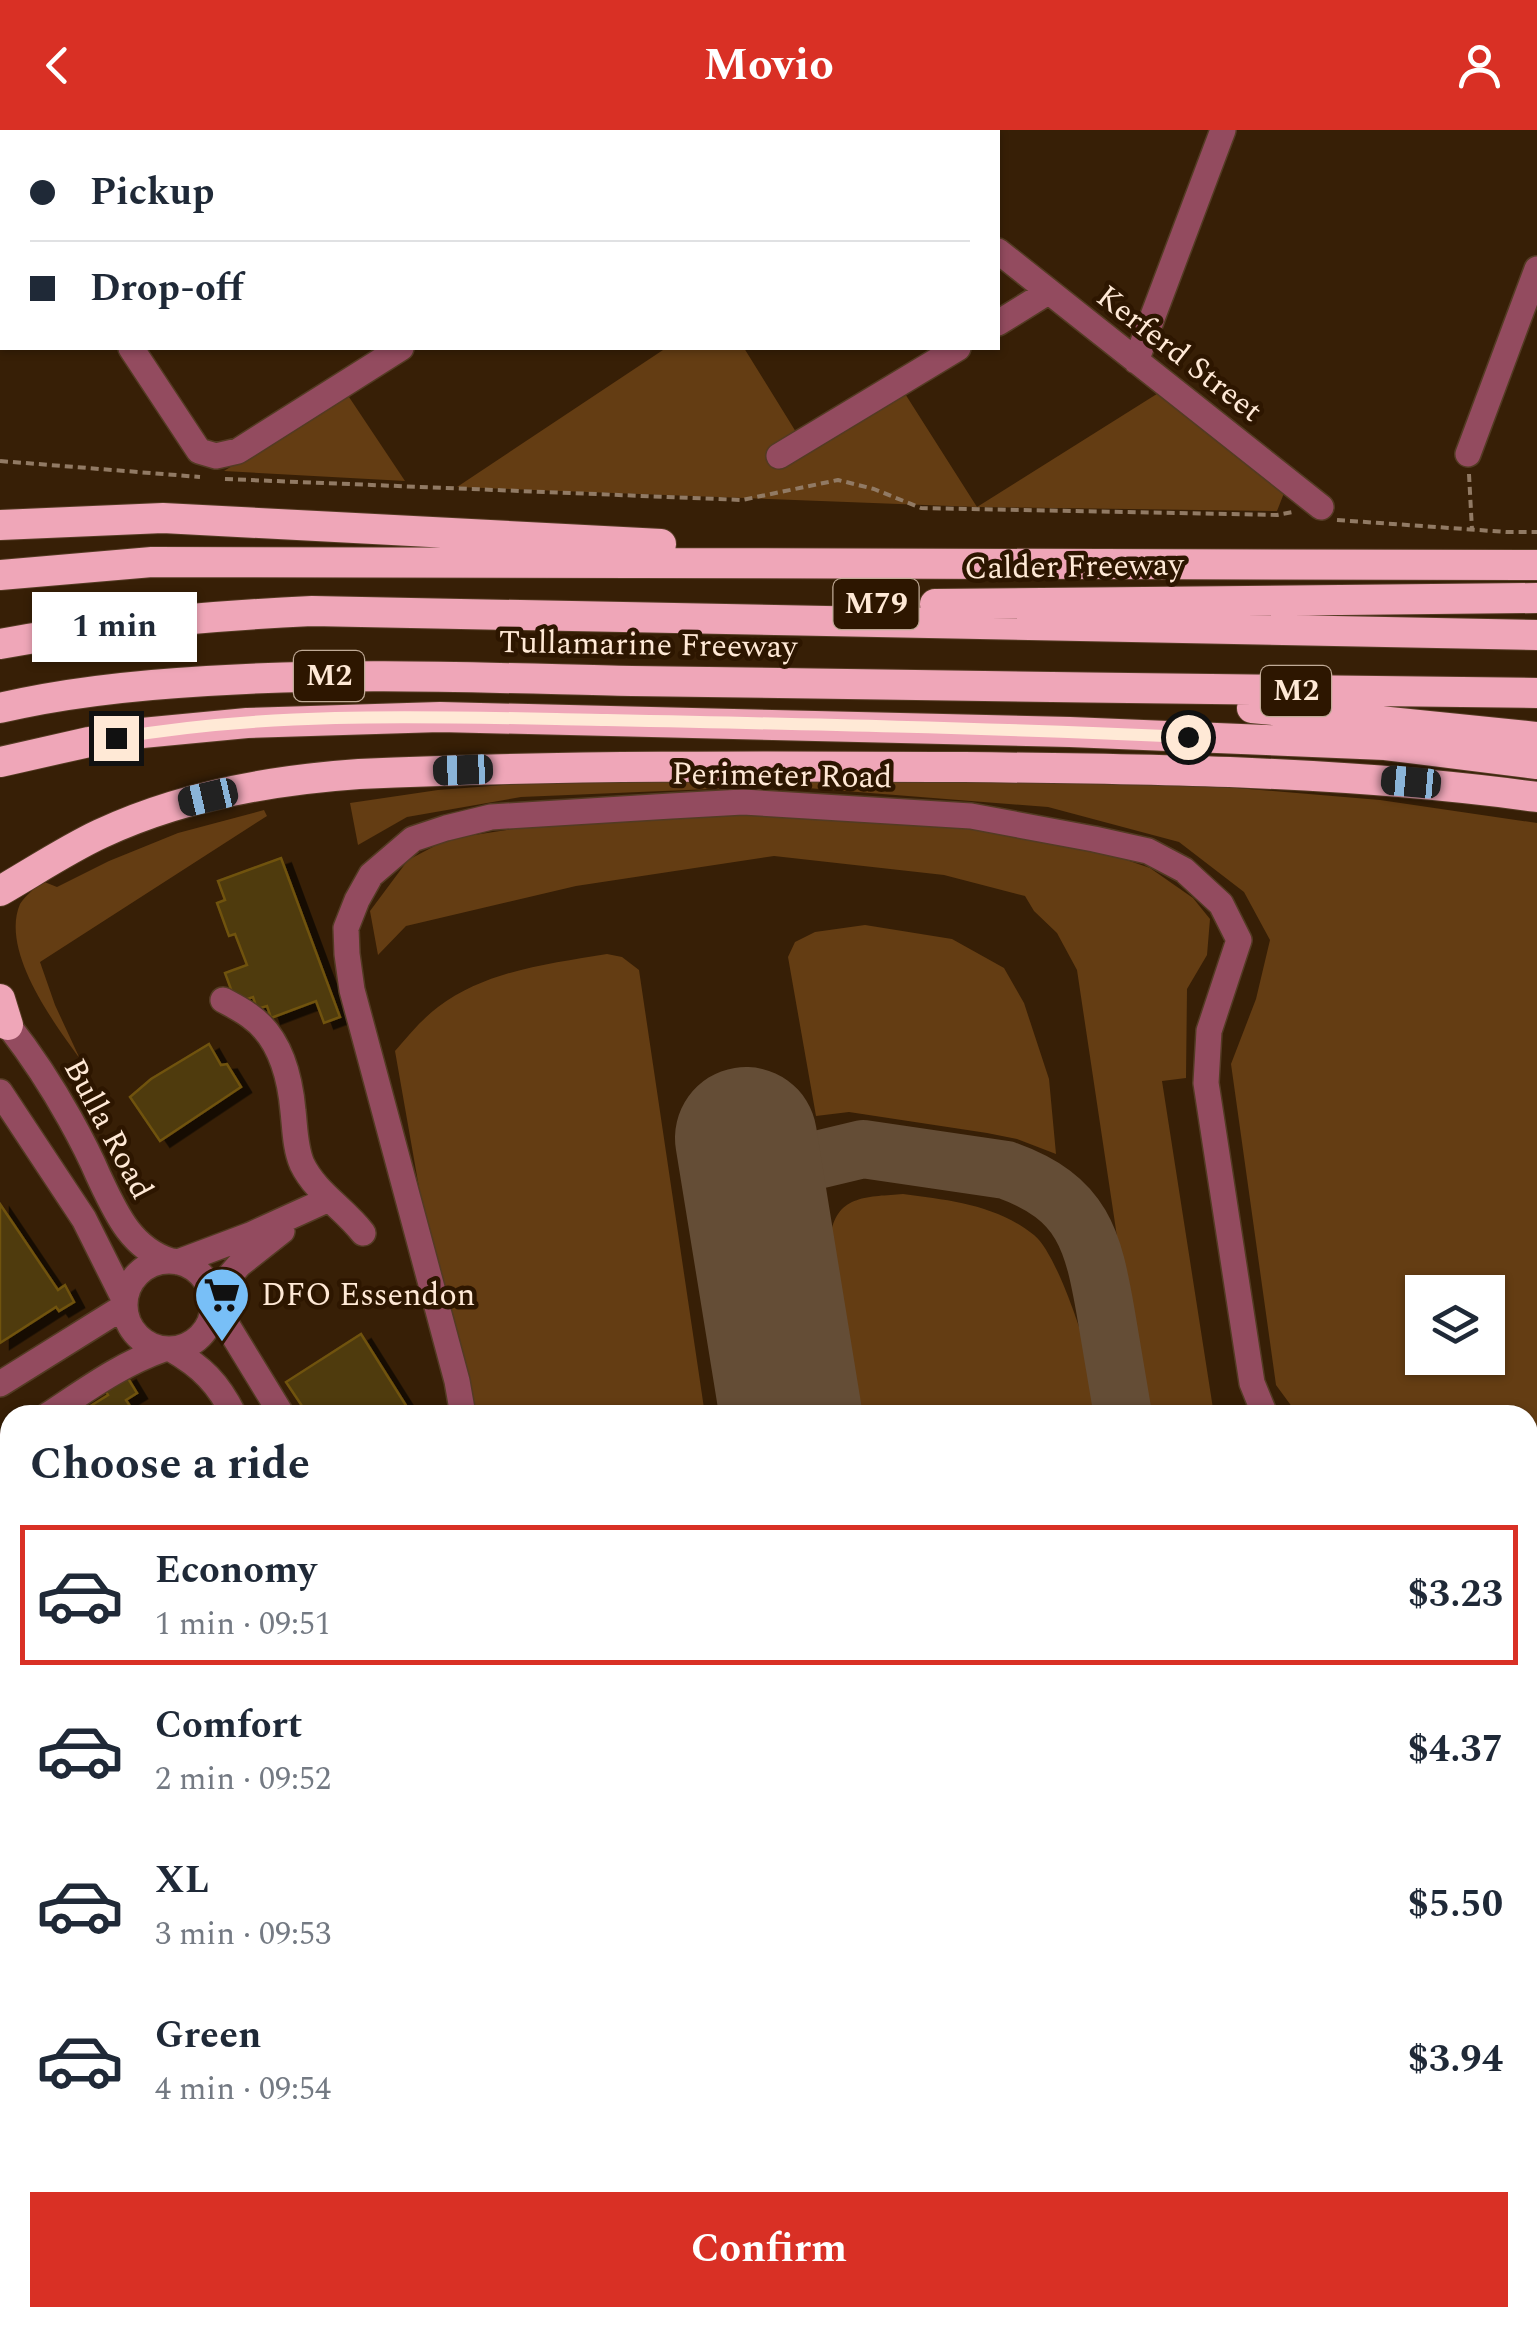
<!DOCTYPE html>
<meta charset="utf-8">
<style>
:root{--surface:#fff;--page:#f6f6f7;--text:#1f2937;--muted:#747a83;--line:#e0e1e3;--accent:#d93025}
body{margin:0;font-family:Spectral,serif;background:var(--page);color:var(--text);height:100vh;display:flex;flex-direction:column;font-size:38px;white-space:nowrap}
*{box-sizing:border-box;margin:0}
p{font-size:32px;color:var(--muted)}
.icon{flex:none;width:55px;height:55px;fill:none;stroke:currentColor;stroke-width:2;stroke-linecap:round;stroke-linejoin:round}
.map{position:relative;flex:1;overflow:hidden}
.sheet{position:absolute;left:0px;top:1275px;width:1538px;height:922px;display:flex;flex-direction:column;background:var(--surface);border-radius:30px 30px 0 0;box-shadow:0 2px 8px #0004}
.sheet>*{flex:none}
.guide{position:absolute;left:0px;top:0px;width:1000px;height:220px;box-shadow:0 2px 8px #0004;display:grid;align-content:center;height:220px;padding:0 30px;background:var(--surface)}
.controls{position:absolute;left:1405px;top:1145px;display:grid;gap:20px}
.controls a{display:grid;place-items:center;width:100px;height:100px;border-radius:0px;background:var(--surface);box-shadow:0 2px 8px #0004;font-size:50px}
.end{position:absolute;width:45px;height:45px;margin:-22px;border:12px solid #ffe9d6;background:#111;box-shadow:0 0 0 5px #111}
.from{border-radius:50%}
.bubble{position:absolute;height:70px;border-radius:0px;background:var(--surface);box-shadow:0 2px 8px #0004;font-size:32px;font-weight:700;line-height:70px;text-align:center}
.car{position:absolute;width:30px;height:60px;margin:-30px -15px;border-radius:12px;box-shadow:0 0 8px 2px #0007;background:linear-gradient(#222 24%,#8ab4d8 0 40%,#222 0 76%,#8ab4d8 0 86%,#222 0)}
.guide b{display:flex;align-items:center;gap:35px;height:95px;font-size:38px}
.guide b+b{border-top:2px solid var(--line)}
.guide i{width:25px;height:25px;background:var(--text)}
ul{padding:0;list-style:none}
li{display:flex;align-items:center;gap:30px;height:140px;margin:0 20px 15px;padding:0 10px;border:5px solid transparent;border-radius:0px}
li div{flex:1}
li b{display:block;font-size:38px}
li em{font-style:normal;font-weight:700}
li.selected{border-color:var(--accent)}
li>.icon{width:90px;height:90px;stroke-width:1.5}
h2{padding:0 30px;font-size:45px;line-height:120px}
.action{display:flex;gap:20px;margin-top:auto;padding:20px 30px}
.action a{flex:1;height:115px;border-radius:0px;background:var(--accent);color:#fff;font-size:40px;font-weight:700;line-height:115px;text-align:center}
header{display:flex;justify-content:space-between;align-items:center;height:130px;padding:0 30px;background:var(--accent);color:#fff;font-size:45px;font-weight:700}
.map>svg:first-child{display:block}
</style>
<header><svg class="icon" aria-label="back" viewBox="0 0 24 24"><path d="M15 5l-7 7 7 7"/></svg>Movio<svg class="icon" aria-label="person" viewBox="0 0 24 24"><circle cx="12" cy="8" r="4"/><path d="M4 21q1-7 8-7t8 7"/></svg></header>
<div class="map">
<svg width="1537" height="2196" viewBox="0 0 1537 2196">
<defs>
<filter id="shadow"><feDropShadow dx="10" dy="5.5" stdDeviation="0" flood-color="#0009"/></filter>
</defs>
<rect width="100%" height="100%" fill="#371f06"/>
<path fill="#643d13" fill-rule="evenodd" d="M666,218H744L796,302L902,259L977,377L1160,262L1286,358L1277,381L977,377L457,357Z
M347,264L405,351L224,341Z
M625,646L1154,651L1380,670L1537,693V1468L1528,1466V1285H1298L1276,1255L1231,934L1256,869L1270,810L1244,762L1179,712L1048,677L782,656L521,667L407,687L358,715L350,673L438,660ZM1422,1162H1488V1228H1422Z
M264,680L267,686L40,832L55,875L80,929C54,893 0,821 20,774C25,766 35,758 42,751L57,757L109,731L178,703Z
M783,684L927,693L1080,714L1150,738L1193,768L1210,789L1207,825L1187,859L1186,948L1162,951L1214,1285H1147L1128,1180L1077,840L1057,803L1034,781L1025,766L944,745L774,726L576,756L406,796L378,825L370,781L408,730L448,709L520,698L616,689Z
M865,795L952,809L1004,838L1024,873L1049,949L1056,1024L1017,1009L987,1003L849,982L816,986L788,827L795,812L815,802Z
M607,824L622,827L639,840L705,1285H459L395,921C408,906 422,889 438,877C488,840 548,834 607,824Z
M903,1064C949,1070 997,1075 1034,1105C1054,1121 1078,1191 1085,1216C1091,1239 1093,1262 1097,1285H859L831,1104C837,1064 870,1067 903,1064Z
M1537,1539V1744L1528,1752V1540Z
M10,1774V2023L0,2024V1775Z
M1528,2018L1537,2024V2196H1302L1309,2188H1528Z
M216,2188H845L846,2196H162Z
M996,2188H1124L1117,2196H997Z"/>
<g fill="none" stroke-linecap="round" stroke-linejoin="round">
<path stroke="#644d36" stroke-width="58" d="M773,1172L766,1103L768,1081L785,1050L801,1036L817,1030L863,1019L1006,1040C1084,1068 1093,1110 1106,1184C1112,1218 1117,1251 1123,1285
M1262,2188L1264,2196"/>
<path stroke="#644d36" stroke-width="142" d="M746,1008L791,1285
M1528,1883L1537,1882
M0,2122L10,2120
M936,2188L937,2196"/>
</g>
<path fill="#4f3b0f" stroke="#705311" stroke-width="2.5" filter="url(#shadow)" d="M281,728L340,887L324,893L316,871L271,888L267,876L257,879L253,867L236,873L225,843L247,835L235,804L229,806L217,773L225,770L218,751Z
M209,914L221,935L227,934L241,957L160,1011L130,967L151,949Z
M0,1074L58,1160L65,1155L74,1172L59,1181L56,1177L0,1213Z
M361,1204L412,1285H308L286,1252Z
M126,1245L137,1263L126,1270L136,1285H76L108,1265L104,1258Z
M10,1328V1646L8,1643L0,1649V1334Z"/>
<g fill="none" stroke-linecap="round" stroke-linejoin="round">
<g stroke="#533b23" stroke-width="28">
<path id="minor" d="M847,0L850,2
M156,2L160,0
M739,2L743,0
M0,17L2,21
M998,121L1321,377
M998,193L1048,162
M131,218L199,321L216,326L238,321L401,218
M1136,231L1223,0
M1468,324L1537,139
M779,326L958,218
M223,870C232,875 242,880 250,886C280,907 290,947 293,981C295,998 295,1018 302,1034C316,1063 344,1078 363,1103
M0,885C26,917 50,953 70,989C80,1007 90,1026 98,1045C115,1081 130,1118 171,1131
M0,962L84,1089L125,1171
M125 1175a44 44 0 1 1 88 0a44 44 0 1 1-88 0Z
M178,1132L250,1105L329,1069
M212,1166L239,1135L282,1101
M213,1172L282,1285
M171,1219C202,1237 218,1253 234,1285
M0,1254L125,1176
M48,1285C86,1260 121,1234 164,1219
M463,1285L457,1251L352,860L347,824L346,798L357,770L371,745L413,709L446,698L491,687L671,676L743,672L971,686L1094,709L1148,721L1184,740L1221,774L1239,810L1209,901L1206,953L1252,1253L1265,1285
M0,1318L10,1311
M1528,1489L1537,1490
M0,1730L10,1728
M0,1760L10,1758"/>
</g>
<g stroke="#533b23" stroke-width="32">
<path id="highway" d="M0,395L163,388L661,414
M0,445L152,432L1537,435
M935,474L1537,468
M0,514C103,495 208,486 312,481L1537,505
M0,578C68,562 137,555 207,551C349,542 490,548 632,551C934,555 1235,560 1537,563
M1252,578L1537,607
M0,632L89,612L142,603L247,593L440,587L1070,602L1385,615L1537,634
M0,761C33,742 66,720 100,704C181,666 271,650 359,644C561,635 762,636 964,637C1156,639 1347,641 1537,667
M0,869L8,895"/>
</g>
<path stroke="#917a64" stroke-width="4" stroke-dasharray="8 5" stroke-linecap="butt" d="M0,331L200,347
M1469,344L1472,400
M225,349L742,370L838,350L874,359L921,378L1277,385L1293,382
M1337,390L1507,402H1537"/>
<use href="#minor" stroke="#934b5f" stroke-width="25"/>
<use href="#highway" stroke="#efa6b8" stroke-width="30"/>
</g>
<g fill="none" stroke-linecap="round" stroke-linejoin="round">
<path stroke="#ffe9d6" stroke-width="12" d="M116,608C277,580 443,587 606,590C800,594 994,598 1188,607"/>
</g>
<defs>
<g id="supermarket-pin" transform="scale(2.875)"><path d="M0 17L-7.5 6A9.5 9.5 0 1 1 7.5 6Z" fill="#78bff7" stroke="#2d1600"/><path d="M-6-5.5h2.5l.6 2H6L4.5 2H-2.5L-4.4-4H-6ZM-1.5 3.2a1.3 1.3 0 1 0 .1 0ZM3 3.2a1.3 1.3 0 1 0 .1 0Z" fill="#111"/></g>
</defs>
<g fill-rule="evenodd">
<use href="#supermarket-pin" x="222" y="1165"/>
</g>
<g text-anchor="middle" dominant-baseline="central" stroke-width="9" stroke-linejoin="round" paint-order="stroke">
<g fill="#2d1600" stroke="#c0aa96" stroke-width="2.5">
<rect x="833.5" y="449" width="85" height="50" rx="8"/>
<rect x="294" y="521" width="70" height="50" rx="8"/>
<rect x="1261" y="536" width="70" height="50" rx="8"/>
</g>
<g font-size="30" font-weight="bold" fill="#ffe9d6">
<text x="876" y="474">M79</text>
<text x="329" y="546">M2</text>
<text x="1296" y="561">M2</text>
</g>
<g font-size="32" fill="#ffe9d6" stroke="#2d1600">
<text transform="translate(1179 224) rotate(38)">Kerferd Street</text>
<text transform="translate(1074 437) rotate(-1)">Calder Freeway</text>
<text transform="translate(648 515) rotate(1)">Tullamarine Freeway</text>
<text transform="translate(782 646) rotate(1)">Perimeter Road</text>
<text transform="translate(108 999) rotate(62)">Bulla Road</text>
</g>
<g font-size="32" fill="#ffe9d6" stroke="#2d1600" text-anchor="start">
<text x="261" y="1165">DFO Essendon</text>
</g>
</g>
</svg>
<div class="controls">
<a><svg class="icon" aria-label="layers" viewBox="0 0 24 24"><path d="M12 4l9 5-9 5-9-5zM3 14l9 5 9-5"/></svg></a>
</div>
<i class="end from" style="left:1188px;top:607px"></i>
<i class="end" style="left:116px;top:608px"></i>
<div class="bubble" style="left:32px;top:462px;width:165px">1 min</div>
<i class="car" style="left:463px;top:640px;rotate:268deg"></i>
<i class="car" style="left:1411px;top:652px;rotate:275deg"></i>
<i class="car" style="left:208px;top:667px;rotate:257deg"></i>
<div class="guide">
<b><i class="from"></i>Pickup</b>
<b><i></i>Drop-off</b>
</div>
<section class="sheet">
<h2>Choose a ride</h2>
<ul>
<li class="selected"><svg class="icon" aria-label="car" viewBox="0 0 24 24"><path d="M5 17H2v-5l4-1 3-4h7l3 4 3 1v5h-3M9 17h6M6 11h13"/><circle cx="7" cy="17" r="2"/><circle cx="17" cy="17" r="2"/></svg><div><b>Economy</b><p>1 min · 09:51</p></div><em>$3.23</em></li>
<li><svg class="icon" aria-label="car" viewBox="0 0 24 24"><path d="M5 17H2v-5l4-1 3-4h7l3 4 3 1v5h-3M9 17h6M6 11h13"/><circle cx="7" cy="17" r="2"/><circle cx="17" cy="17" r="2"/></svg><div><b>Comfort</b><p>2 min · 09:52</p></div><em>$4.37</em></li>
<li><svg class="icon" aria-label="car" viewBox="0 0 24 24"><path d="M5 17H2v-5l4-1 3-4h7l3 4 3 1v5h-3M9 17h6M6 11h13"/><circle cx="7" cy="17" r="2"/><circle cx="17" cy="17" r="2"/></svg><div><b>XL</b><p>3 min · 09:53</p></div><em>$5.50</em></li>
<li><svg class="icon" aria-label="car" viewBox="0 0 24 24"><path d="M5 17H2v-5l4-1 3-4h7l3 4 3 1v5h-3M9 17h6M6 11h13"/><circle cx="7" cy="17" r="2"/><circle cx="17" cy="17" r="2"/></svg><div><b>Green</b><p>4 min · 09:54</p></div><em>$3.94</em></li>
</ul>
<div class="action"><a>Confirm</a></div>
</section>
</div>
